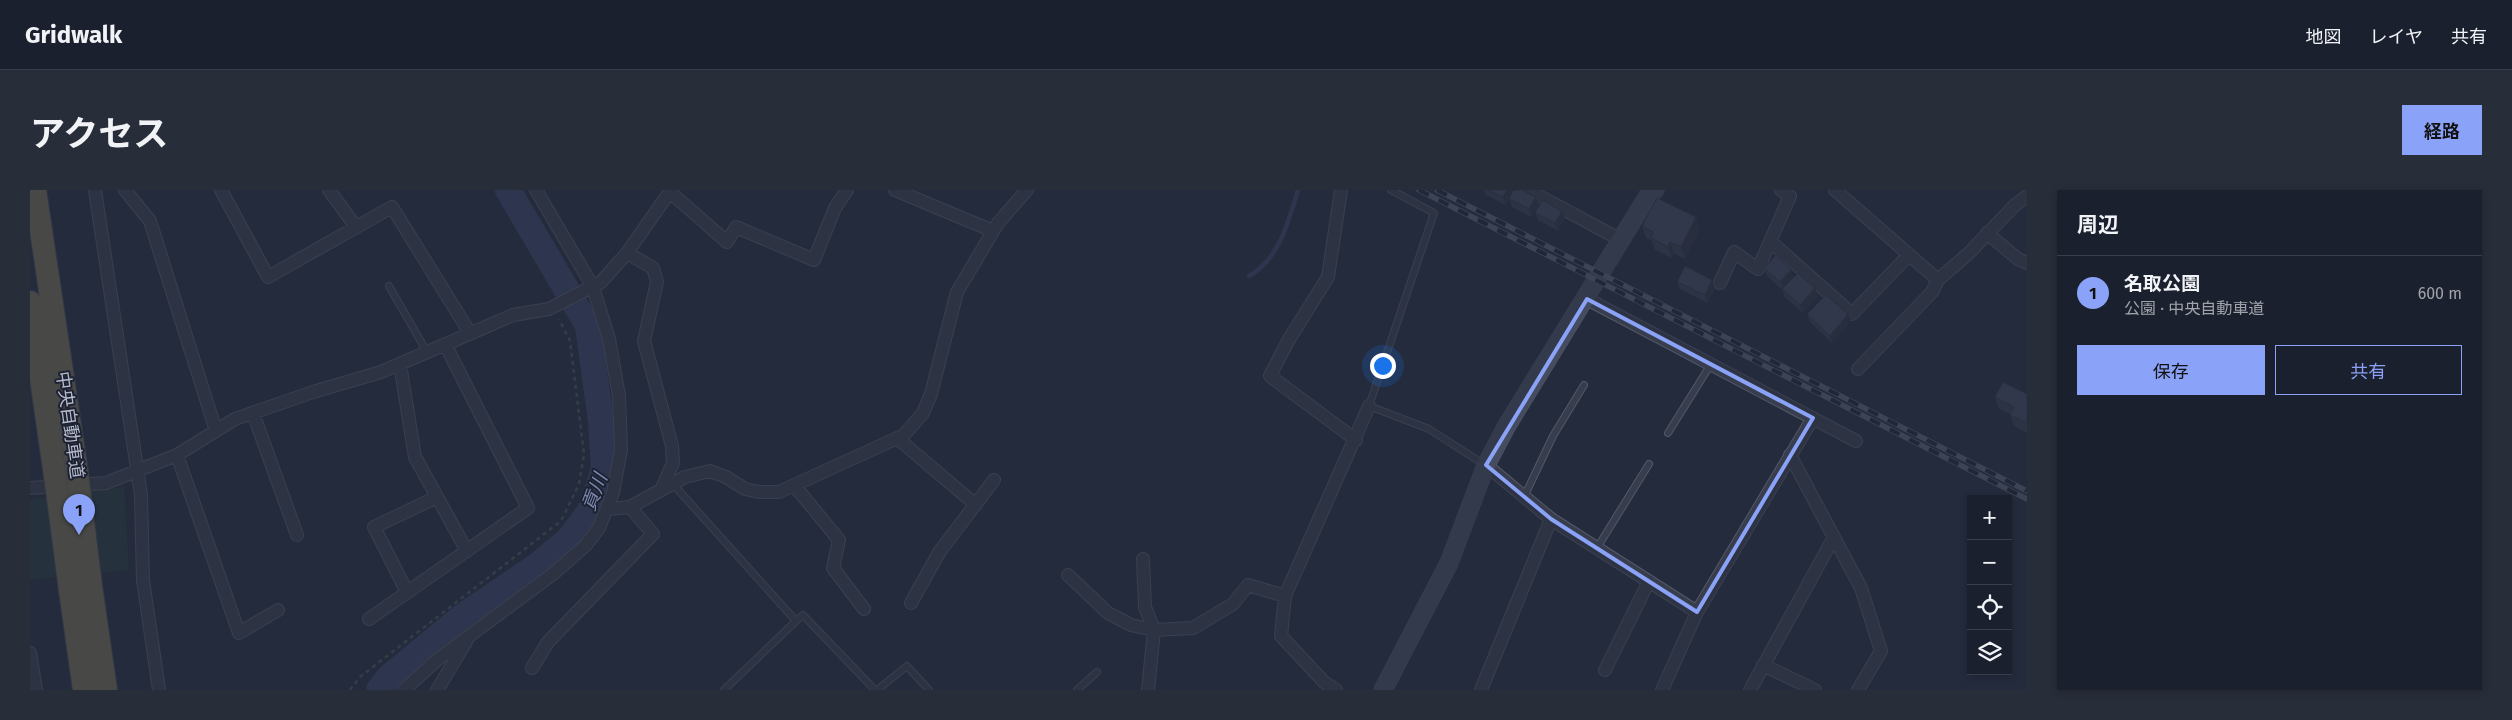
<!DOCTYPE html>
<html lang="ja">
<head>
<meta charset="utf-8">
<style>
  body { margin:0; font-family:"Fira Sans","Noto Sans JP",sans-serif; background:#282d3a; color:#f1f3f6 }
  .controls { position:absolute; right:15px; bottom:15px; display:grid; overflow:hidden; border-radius:0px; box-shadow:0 2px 8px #0003 }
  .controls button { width:45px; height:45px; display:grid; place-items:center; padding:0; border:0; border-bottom:1px solid #393e4a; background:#1b202e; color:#f1f3f6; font:25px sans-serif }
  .you { position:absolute; left:1352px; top:175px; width:18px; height:18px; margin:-12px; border:4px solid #fff; border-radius:50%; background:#1a73e8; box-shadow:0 0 0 8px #1a73e833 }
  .badge { display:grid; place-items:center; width:32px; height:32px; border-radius:50%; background:#8aa2f7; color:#111; font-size:16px; font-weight:700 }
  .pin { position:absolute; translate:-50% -41px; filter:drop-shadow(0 1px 2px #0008) }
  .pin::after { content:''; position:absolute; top:26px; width:18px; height:15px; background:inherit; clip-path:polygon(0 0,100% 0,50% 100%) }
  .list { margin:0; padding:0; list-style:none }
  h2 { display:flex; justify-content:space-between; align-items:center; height:65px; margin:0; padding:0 20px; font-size:21px }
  h2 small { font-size:16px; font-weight:400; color:#a0a3aa }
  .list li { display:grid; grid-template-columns:32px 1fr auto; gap:15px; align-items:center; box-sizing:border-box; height:75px; padding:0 20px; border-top:1px solid #393e4a }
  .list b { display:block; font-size:19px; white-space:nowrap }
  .list p { margin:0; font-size:16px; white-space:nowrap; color:#a0a3aa }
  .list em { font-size:16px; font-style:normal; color:#a0a3aa }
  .actions { display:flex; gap:10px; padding:15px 20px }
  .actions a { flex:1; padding:11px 0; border:1px solid #8aa2f7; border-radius:0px; text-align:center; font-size:18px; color:#8aa2f7 }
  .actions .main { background:#8aa2f7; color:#111 }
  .icon { flex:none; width:28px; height:28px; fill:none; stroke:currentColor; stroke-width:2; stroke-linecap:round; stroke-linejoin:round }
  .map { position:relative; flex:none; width:1997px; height:500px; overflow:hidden; border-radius:0px }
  header { display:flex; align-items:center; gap:30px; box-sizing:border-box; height:70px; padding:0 25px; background:#1b202e; border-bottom:1px solid #393e4a }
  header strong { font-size:24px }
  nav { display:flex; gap:28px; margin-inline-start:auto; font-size:18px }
  .intro { display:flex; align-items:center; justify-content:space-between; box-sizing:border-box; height:120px; padding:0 30px }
  h1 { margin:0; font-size:35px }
  .button { padding:12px 22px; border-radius:0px; background:#8aa2f7; color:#111; font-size:18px; font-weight:700 }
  main { display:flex; gap:30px; padding:0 30px }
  aside { flex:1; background:#1b202e; border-radius:0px; box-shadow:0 2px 8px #0003 }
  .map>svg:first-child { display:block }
  .green { fill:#26383e }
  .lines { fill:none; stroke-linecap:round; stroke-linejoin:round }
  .stream { stroke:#384364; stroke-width:4.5 }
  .river { stroke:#384364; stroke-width:26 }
  .lane-casing { stroke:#535868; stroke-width:8 }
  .street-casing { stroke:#535868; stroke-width:14 }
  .secondary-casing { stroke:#535868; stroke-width:19 }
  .highway-casing { stroke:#434858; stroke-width:24 }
  .path { stroke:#44555b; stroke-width:2.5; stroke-dasharray:4 4; stroke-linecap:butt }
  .lane { stroke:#383d4d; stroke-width:6 }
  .street { stroke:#383d4d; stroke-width:12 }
  .secondary { stroke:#464c60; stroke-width:18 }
  .highway { stroke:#736c55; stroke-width:22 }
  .rail-casing { stroke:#5a6074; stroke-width:5.5 }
  .rail { stroke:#1d2232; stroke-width:4; stroke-dasharray:11; stroke-linecap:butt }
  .highway-bridge-casing { stroke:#434858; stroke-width:24; stroke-linecap:butt }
  .highway-bridge { stroke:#736c55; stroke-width:22 }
  .wall { fill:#373d50 }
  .shaded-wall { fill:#2d3241 }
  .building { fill:#40475d; stroke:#2d3241 }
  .marked { fill:none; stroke:#8aa2f7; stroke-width:4; stroke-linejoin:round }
  .labels { text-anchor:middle; stroke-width:4; stroke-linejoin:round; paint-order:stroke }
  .street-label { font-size:18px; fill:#b4b8c9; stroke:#1d2232 }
  .water-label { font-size:19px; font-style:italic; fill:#7c89b0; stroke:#1d2232 }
</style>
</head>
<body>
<header>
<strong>Gridwalk</strong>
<nav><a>地図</a><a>レイヤ</a><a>共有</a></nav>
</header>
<div class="intro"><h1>アクセス</h1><a class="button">経路</a></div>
<main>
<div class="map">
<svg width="1997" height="500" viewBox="0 0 1997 500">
  <rect width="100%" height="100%" fill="#242b3d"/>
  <!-- green -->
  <path class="green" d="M94 297 99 380 0 390V309Z"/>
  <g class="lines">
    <!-- stream -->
    <path class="stream" d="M1219 86C1250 68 1258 32 1268 0"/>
    <!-- river -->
    <path class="river" d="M349 500 358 488 433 426 508 375 539 349 562 318 574 278 571 231 558 136 478 0"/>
    <defs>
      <path id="lane" d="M1361 0 1404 23 1339 216 1399 239 1455 275
        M359 96 397 162
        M1638 243 1681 174
        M642 293 766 431 773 425 845 500
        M1494 307 1523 246 1554 195
        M1567 358 1619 274
        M694 500 766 431
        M847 500 877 476 899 500
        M1047 500 1067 482"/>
      <path id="street" d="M65 0 111 305 113 390 129 500
        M95 0 120 31 186 241
        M191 0 238 87 362 17 440 143
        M299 0 326 37
        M865 0 963 41
        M1311 0 1298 87 1258 151 1240 186 1326 250
        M1498 0 1591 50
        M1805 0 1908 90 1939 63 1985 15 1997 6
        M640 2 697 52 706 37 784 70 805 18 817 0
        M1957 43 1988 69 1997 73
        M1740 51 1822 124 1879 65
        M597 63 623 78 627 92 614 151 642 256 643 273 632 298
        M1690 93 1704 62 1728 79 1760 6 1751 0
        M1557 109 1826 251
        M370 174 385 267 437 361
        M1828 179 1902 102 1908 90
        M223 223 267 345
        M867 248 946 315
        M147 265 209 443 248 420
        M1760 265 1831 398 1851 461 1828 500
        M1456 275 1521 329 1667 422
        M764 295 809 350 803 378 834 419
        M0 298 76 293 147 265 205 229 283 202 351 182 483 125 519 119 571 92 597 63 641 0
        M578 319 600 317 655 287 680 281 696 287 715 299 729 302H749L874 245 893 223 901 204 927 102 968 33 997 0
        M1113 369 1115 417 1124 440 1118 500
        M1038 385 1078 423 1101 435 1124 440 1163 438 1203 414 1218 395 1255 406
        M377 402 344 337 407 307
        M881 413 910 361 964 290
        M339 429 498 318 415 154
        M0 463 6 500
        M1733 475 1785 500
        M502 478 518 452 623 344 600 317
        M1575 480 1619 391
        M374 500 407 470 523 384 556 355 569 338 583 303 591 260 589 206 579 149 563 97 506 0
        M407 500 436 452
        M1306 500 1294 492 1251 446 1255 406 1339 216
        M1451 500 1521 329
        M1632 500 1667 422 1783 228
        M1720 500 1804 347"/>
      <path id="secondary" d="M1353 500 1419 373 1456 275 1476 237 1619 4 1625 0"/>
      <path id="highway" d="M5 0 47 282
        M0 112 25 286
        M61 396 76 500
        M40 400 54 500"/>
    </defs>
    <!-- lane casing -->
    <use href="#lane" class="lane-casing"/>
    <!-- street casing -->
    <use href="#street" class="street-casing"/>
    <!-- secondary casing -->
    <use href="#secondary" class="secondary-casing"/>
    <!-- highway casing -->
    <use href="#highway" class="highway-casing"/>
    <!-- path -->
    <path class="path" d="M320 500 330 487 531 331 549 294 554 264 540 151 529 129"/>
    <!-- lane -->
    <use href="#lane" class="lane"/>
    <!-- street -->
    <use href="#street" class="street"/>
    <!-- secondary -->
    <use href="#secondary" class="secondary"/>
    <!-- highway -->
    <use href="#highway" class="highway"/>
    <defs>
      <path id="rail" d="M1389 0 1997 309
        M1407 0 1997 301"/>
    </defs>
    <!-- rail casing -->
    <use href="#rail" class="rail-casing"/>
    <!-- rail -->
    <use href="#rail" class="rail"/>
    <defs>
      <path id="highway-bridge" d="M47 282 61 396
        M25 286 40 400"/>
    </defs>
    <!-- highway-bridge casing -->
    <use href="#highway-bridge" class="highway-bridge-casing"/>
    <!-- highway-bridge -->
    <use href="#highway-bridge" class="highway-bridge"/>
  </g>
  <!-- wall -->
  <path class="wall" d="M1454 0H1482V2L1509 15 1501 27 1482 17 1479 9 1476 15 1456 5Z
    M1532 21 1535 28 1528 41 1508 30 1505 23Z
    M1612 36 1670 39 1655 69 1644 63 1642 68 1625 60 1622 51 1616 48Z
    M1734 78 1764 88 1788 106 1773 123 1755 107 1752 100 1737 86Z
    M1647 92 1685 98 1677 113 1650 99Z
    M1777 124 1821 131 1802 153 1780 132Z
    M1997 204V243L1984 236 1980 224 1969 219 1965 207Z"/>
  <!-- shaded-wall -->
  <path class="shaded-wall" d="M1477 0H1482L1483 3 1476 15 1473 7Z
    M1506 7 1509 15 1501 27 1499 19Z
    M1532 21 1535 28 1528 41 1525 33Z
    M1666 27 1670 39 1655 69 1651 57Z
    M1640 52 1644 63 1642 68 1638 57Z
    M1761 80 1764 88 1753 100 1750 92Z
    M1682 90 1685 98 1677 113 1675 105Z
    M1785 98 1788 106 1773 123 1770 115Z
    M1818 124 1821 131 1802 153 1800 146Z"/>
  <!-- building -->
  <path class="building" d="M1458 0H1477L1473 7Z
    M1483 0H1492L1506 7 1499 19 1479 9Z
    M1627 8 1666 27 1651 57 1640 52 1638 57 1621 48 1623 42 1612 36Z
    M1512 10 1532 21 1525 33 1505 23Z
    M1746 65 1761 80 1750 92 1734 78Z
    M1655 76 1682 90 1675 105 1647 92Z
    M1768 83 1785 98 1770 115 1752 99Z
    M1796 105 1818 124 1800 146 1777 124Z
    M1973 192 1997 204V233L1980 225 1984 217 1965 207Z"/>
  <!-- marked area -->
  <path d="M0 0H1997V500H0ZM1557 109 1783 228 1667 422 1521 329 1456 275Z" fill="#242b3d" fill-opacity=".55" fill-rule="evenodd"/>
  <path class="marked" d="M1557 109 1783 228 1667 422 1521 329 1456 275Z"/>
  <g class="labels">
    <!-- street labels -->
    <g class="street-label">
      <text transform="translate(40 235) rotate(82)" y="6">中央自動車道</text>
    </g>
    <!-- water labels -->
    <g class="water-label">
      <text transform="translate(564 302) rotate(-69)" y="7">貢川</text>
    </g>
  </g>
</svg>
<div class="controls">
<button>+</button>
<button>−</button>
<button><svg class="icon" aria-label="locate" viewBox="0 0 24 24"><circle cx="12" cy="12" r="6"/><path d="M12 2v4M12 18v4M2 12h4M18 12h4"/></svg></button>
<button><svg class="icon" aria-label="layers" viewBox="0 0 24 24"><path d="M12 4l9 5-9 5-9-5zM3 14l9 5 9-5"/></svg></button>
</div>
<div class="you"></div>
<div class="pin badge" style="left:49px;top:345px">1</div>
</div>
<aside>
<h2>周辺<small></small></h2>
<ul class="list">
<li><span class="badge">1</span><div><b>名取公園</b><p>公園 · 中央自動車道</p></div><em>600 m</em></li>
</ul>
<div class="actions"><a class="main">保存</a><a>共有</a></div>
</aside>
</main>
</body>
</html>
